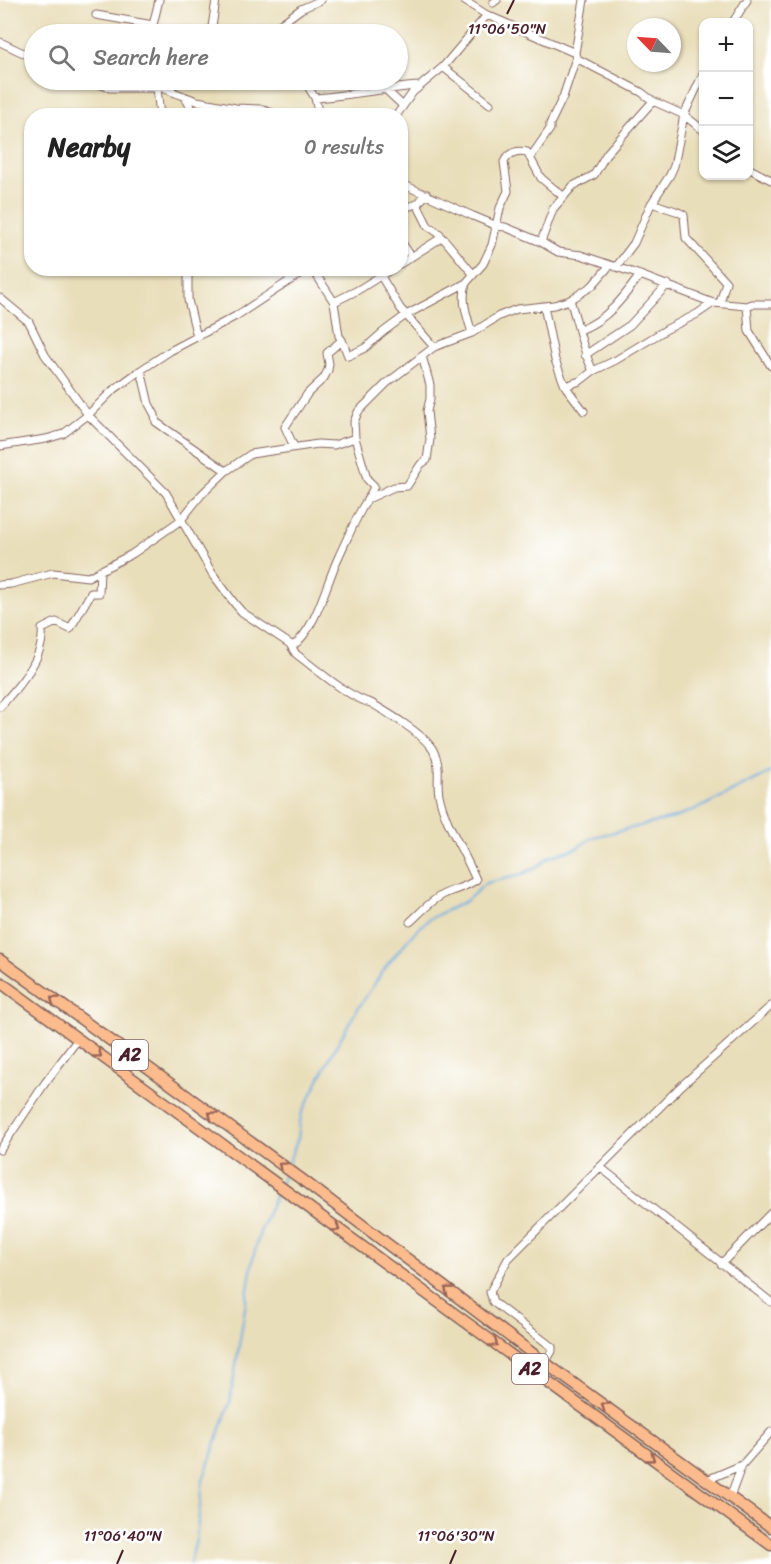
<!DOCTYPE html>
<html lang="en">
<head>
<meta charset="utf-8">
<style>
  body { margin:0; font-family:Sriracha,sans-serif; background:#f6f6f6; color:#222 }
  .controls { position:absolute; right:18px; top:18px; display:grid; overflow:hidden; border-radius:12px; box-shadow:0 2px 4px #0004 }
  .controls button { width:54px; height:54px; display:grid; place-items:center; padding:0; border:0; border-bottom:2px solid #e0e0e0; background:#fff; color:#222; font:30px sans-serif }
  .compass { position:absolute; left:627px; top:18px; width:54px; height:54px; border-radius:50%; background:#fff; box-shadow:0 2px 4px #0004; rotate:295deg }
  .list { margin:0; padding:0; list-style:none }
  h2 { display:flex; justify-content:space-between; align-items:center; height:78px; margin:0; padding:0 24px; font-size:26px }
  h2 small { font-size:20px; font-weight:400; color:#767676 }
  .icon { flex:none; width:33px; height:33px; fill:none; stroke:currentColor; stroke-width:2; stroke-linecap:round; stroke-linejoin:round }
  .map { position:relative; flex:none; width:771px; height:1564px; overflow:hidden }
  .search { position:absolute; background:#fff; box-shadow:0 2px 4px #0004; left:24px; top:24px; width:384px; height:66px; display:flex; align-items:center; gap:15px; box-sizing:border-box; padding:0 21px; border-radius:33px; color:#767676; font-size:22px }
  .panel { position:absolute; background:#fff; box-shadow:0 2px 4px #0004; left:24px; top:108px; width:384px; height:168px; border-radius:24px }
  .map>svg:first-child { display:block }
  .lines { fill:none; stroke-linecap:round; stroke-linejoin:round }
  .stream { stroke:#71afe3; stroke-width:2 }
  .minor-casing { stroke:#82625d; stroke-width:9 }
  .trunk-casing { stroke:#82625d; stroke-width:13 }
  .minor { stroke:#fff; stroke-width:7 }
  .trunk { stroke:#fbbb8d; stroke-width:10 }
  .oneway { stroke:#9a6557 }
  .ticks { fill:none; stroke:#4a1f2b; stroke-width:2 }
  .labels { text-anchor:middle; stroke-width:5; stroke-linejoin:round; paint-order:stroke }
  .shield { fill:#fff; stroke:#80626b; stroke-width:1.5 }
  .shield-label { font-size:18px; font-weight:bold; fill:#4a1f2b }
  .ticks-label { font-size:15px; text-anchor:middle; fill:#4a1f2b; stroke:#fff; stroke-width:5; stroke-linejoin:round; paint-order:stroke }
</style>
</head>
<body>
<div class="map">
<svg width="771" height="1564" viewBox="0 0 771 1564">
  <rect width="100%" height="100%" fill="#fff"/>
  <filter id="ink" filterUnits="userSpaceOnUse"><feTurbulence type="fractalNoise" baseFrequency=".0167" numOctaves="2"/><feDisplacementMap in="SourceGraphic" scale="12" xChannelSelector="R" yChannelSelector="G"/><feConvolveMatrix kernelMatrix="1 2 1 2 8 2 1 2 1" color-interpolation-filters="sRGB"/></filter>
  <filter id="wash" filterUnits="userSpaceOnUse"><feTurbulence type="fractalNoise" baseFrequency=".008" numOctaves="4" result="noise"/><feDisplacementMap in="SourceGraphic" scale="24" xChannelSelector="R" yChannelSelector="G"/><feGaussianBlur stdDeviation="1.35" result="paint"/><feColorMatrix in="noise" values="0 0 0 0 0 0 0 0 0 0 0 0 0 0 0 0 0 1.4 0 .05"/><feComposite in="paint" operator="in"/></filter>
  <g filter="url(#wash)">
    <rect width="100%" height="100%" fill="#e9deba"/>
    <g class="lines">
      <!-- stream -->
      <path class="stream" d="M288 1164 298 1138 301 1115 335 1048 355 1013 388 964 411 936 429 919 466 901 486 883 517 876 536 868 549 857 577 848 593 837 674 818 703 806 771 772
        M280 1184 285 1172
        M190 1564 196 1540 203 1480 230 1402 253 1258 260 1232 278 1189"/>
    </g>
  </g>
  <g filter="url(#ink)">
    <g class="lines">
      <defs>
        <path id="minor" d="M463 0 487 15 575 53 576 58 641 92 653 101 684 115 704 131
          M493 3 497 0
          M96 15 153 25
          M733 22 747 0
          M153 34V25L159 0
          M211 34 216 0
          M267 34 301 9 321 0
          M0 42 34 58
          M575 53 584 0
          M443 67 490 104
          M89 80 110 88H162L197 101 236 108 260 109 283 116
          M304 80 315 98 319 116
          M157 88 160 116
          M162 88 189 80
          M384 88 402 105
          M184 96 196 116
          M315 98C350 95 385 88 420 86
          M396 116 413 92 443 67 487 15
          M530 158 550 129V124L563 97 576 58
          M748 168 771 180
          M400 183 473 216 497 226 505 227 541 242 558 252 581 255 640 275 713 303 747 306 752 304H771
          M655 199 653 203C663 208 675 209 684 215L686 238 726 282 720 303
          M417 204 428 226 440 234 441 238 444 239 473 274
          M400 209 417 204 427 194
          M400 240 411 256
          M541 242 553 209 573 186 594 175 607 153 653 101
          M400 264 441 238
          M616 267 634 243 651 204 670 175 674 166 684 115 704 72
          M188 268V300L197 337
          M376 268 400 308 434 347
          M466 283C461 301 467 316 472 333
          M0 298 29 322 45 355 88 415 166 493 212 573 235 604 242 612 293 646C317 628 326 583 339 556 346 541 353 525 361 510 366 501 371 495 374 486L367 479 355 438 354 422 358 412 387 383 434 347 472 333 499 316 517 309 554 305 570 300 592 286 610 265
          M570 300C578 324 582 349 593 371
          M334 302 358 290 393 268
          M544 306 555 360 565 386 584 411
          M747 306 749 331 771 366
          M580 330C608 319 623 298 640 275
          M342 340 348 356 365 348 383 332 406 315 466 283 483 264 492 245 500 208 508 191 504 162C509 152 518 150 527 152L541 178 564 197
          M585 355 630 325 668 284
          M141 370 149 404 155 415 156 422 226 471
          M565 386 580 381 593 371 616 360 667 329 697 314 713 303
          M0 446 46 439 63 434 88 415 112 391 141 370 170 351 236 316 309 268
          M294 447 285 427 308 393 324 378 328 370 329 364 327 353 342 340 339 336 334 302 312 268
          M370 498 394 487 407 486 421 464 427 460 430 439 427 411 430 399V385L422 356
          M0 585 11 584 53 573 88 577 132 554 181 520 201 495 226 471 251 454 318 444 334 445 355 438
          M291 646 296 654C315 668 349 698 371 703 388 713 424 734 433 750 442 766 436 779 439 795 445 825 465 852 476 880 466 887 455 889 444 894 430 901 421 912 410 922
          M0 707C18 686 45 659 42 629L56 622 70 629 91 593H99L100 570
          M0 1150 45 1083 78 1039
          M600 1167 771 1302
          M721 1264 771 1213
          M545 1363 552 1351V1347L493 1302 490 1292 508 1259 680 1087 771 1006
          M707 1480 742 1465
          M730 1497 742 1465 771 1432"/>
        <path id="trunk" d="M0 960 304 1181 537 1357 771 1527
          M0 982 771 1545"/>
      </defs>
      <!-- minor casing -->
      <use href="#minor" class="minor-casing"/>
      <!-- trunk casing -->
      <use href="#trunk" class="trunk-casing"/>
      <!-- minor -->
      <use href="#minor" class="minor"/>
      <!-- trunk -->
      <use href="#trunk" class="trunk"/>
    </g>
    <!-- one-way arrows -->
    <defs><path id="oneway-chevron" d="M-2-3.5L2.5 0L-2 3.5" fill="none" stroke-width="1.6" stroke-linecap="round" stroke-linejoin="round" transform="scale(1.5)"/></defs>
    <g class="oneway">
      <use href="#oneway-chevron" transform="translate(54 1000) rotate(-143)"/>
      <use href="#oneway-chevron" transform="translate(98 1054) rotate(36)"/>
      <use href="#oneway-chevron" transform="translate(212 1115) rotate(-143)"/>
      <use href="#oneway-chevron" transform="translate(282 1166) rotate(-145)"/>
      <use href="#oneway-chevron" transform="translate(336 1228) rotate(36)"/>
      <use href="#oneway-chevron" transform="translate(448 1290) rotate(-143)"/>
      <use href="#oneway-chevron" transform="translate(494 1343) rotate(36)"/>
      <use href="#oneway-chevron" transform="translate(605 1406) rotate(-144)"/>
      <use href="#oneway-chevron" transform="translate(651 1458) rotate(36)"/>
    </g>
  </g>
  <!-- ticks -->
  <path class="ticks" d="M507 14 514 0M117 1564 123 1550M450 1564 456 1550"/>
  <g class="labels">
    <!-- shield labels -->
    <g class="shield">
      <rect x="112" y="1040" width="36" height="30" rx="4.5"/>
      <rect x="512" y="1354" width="36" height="30" rx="4.5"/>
    </g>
    <g class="shield-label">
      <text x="130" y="1061">A2</text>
      <text x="530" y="1375">A2</text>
    </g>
  </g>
  <g class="ticks-label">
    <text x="507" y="34">11°06'50"N</text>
    <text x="123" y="1541">11°06'40"N</text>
    <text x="456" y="1541">11°06'30"N</text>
  </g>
</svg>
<div class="controls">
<button>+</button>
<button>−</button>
<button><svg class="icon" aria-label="layers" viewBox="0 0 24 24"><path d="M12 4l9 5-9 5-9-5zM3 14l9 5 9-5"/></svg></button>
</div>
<svg class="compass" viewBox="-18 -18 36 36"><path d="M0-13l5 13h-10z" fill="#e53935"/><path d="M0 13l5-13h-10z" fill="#767676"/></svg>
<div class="search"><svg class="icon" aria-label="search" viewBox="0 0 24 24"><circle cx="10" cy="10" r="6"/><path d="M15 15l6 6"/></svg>Search here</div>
<section class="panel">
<h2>Nearby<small>0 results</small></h2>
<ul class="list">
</ul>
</section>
</div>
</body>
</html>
